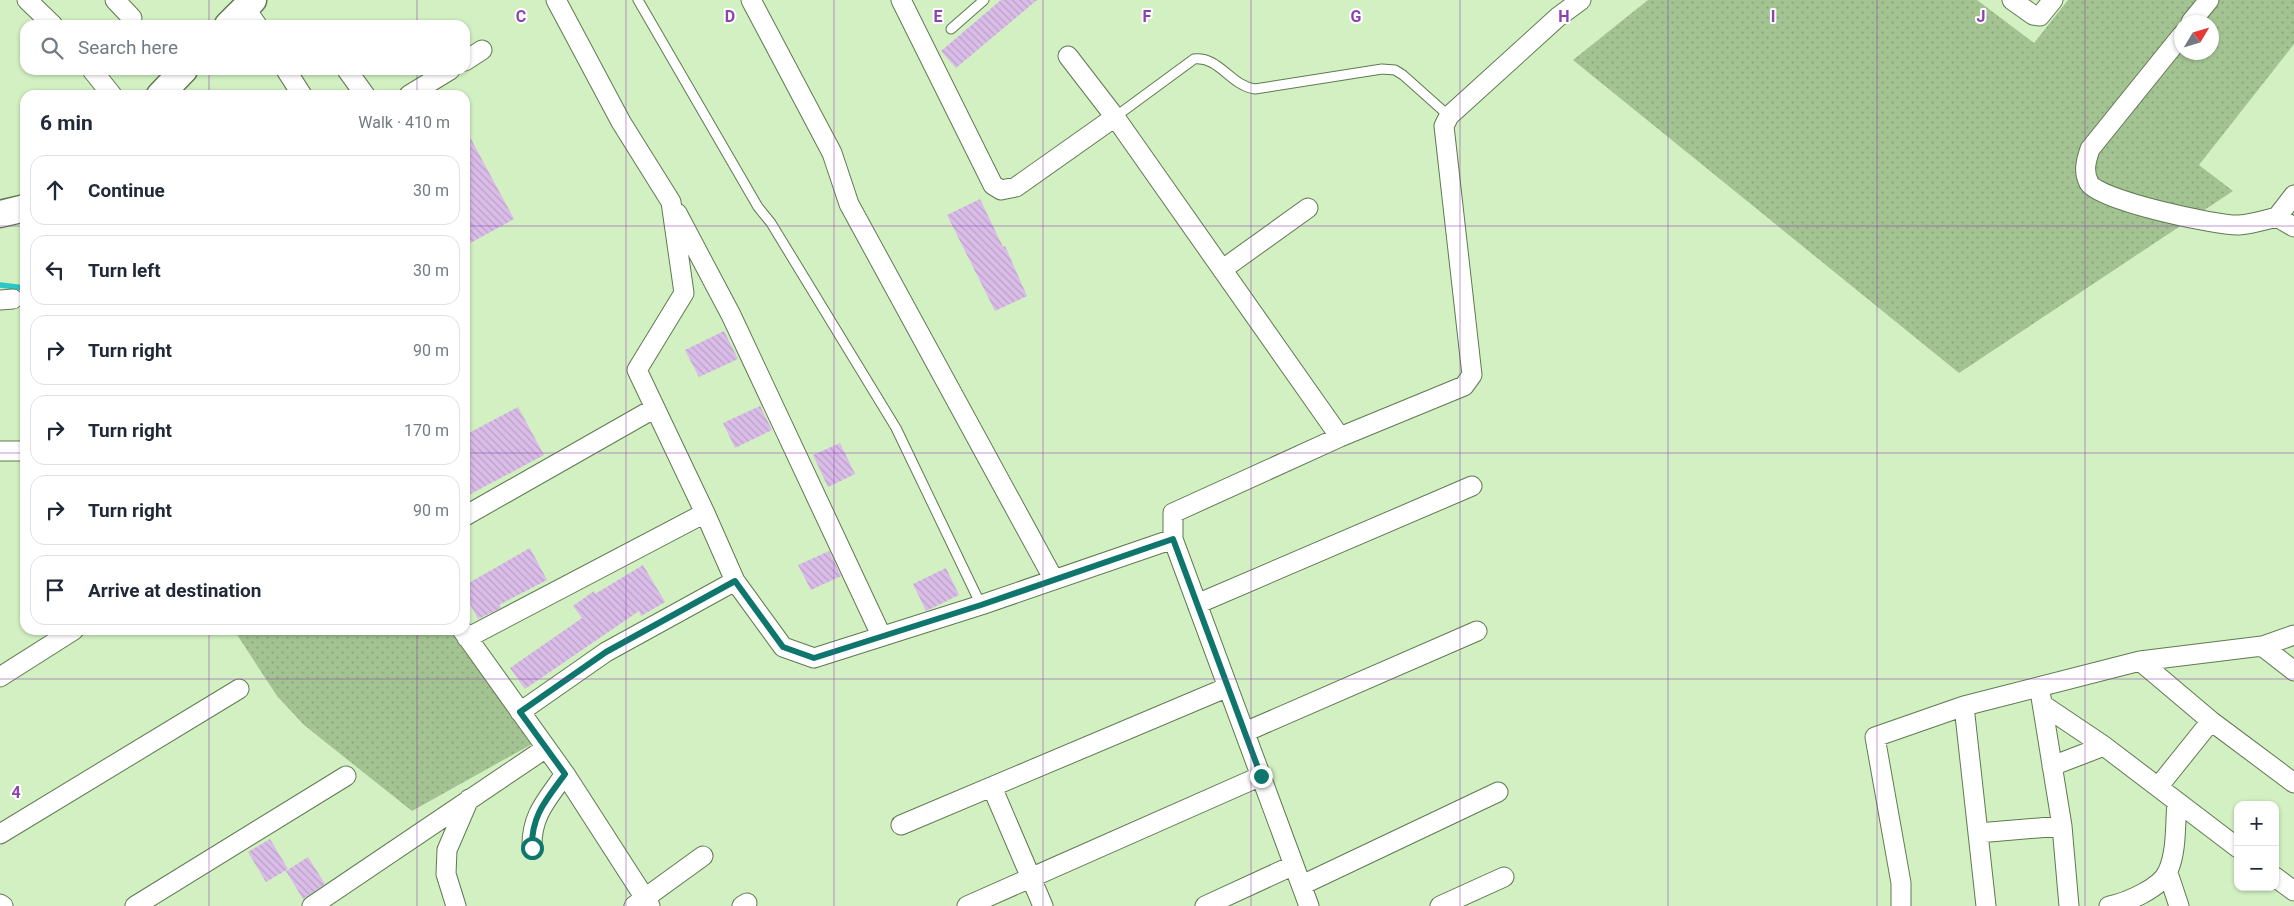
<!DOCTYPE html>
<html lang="en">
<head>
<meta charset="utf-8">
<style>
  body { margin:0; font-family:Roboto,sans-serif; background:#f2f2f3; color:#1f2937 }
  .controls { position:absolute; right:15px; bottom:15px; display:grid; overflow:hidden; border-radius:10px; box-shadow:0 1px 4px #0004 }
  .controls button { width:45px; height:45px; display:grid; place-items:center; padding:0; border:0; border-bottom:1px solid #e0e1e3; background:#fff; color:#1f2937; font:25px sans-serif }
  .compass { position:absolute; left:2174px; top:15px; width:45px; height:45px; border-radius:50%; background:#fff; box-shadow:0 1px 4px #0004; rotate:52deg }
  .stop { position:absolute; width:15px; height:15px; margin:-11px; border:4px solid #0f766e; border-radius:50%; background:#fff }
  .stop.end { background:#0f766e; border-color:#fff; box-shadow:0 1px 5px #0008 }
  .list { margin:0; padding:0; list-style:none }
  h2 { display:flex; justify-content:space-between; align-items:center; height:65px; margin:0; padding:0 20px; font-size:21px }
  h2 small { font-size:16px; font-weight:400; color:#747a83 }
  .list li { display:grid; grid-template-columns:32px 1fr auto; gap:15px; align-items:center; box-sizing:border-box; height:70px; margin:0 10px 10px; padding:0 10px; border:1px solid #e0e1e3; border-radius:15px }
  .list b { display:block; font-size:19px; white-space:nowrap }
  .list em { font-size:16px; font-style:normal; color:#747a83 }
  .icon { flex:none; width:28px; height:28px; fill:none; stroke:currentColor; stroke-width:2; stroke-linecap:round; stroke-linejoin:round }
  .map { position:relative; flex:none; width:2294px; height:906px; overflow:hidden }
  .search { position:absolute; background:#fff; box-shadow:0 1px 4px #0004; left:20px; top:20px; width:450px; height:55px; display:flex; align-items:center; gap:12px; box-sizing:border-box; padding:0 18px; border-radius:15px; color:#747a83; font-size:19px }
  .panel { position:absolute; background:#fff; box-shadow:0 1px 4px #0004; left:20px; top:90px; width:450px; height:545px; border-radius:15px }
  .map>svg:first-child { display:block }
  .grass { fill:url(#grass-dots); fill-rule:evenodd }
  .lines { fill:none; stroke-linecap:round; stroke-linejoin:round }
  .stream { stroke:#2dc7c7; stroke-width:5.5 }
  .building { fill:url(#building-back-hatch) }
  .lane-casing { stroke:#5f7a51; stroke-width:11 }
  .street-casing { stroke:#5f7a51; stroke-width:21 }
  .secondary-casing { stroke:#5f7a51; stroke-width:29 }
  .lane { stroke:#fff; stroke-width:9 }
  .street { stroke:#fff; stroke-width:19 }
  .secondary { stroke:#fff; stroke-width:26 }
  .route { stroke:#0f766e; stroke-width:6 }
  .grid { fill:none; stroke:#9041b1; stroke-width:1; stroke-opacity:0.55 }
  .grid-label { font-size:16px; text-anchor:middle; font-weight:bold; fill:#9041b1; stroke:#fff; stroke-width:4; stroke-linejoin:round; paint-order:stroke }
</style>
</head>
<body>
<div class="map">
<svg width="2294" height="906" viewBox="0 0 2294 906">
  <defs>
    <pattern id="grass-dots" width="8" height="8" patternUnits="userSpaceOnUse" patternTransform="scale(1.25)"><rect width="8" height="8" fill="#a3c392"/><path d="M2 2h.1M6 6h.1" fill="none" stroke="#8ba67c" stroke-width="1.8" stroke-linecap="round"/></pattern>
    <pattern id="building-back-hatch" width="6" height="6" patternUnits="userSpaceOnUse" patternTransform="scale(1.25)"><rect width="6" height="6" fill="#dabce8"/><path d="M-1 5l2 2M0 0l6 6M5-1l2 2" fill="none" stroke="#baa1c5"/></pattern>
  </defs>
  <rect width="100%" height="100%" fill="#d2f0c2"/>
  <!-- grass -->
  <path class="grass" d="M1648 0H1977L2034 43 2068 0H2294V44L2199 165 2233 191 1959 373 1573 60ZM2182 22H2212V52H2182Z
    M234 630H451L532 744 412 811 304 725 277 696Z"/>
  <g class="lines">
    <!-- stream -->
    <path class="stream" d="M0 285 25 288"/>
  </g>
  <!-- building -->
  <path class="building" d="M1001 0H1037L956 68 941 51Z
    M465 128 514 219 465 246Z
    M980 199 1003 247 1005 246 1027 296 995 311 947 215Z
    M724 331 738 359 699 377 685 350Z
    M760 406 772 430 735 448 723 423Z
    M518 407 544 455 465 497V435Z
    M840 443 855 474 828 487 813 455Z
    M530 548 547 580 499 605 501 608 478 619 465 595V585Z
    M829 551 841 576 811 590 798 565Z
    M643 565 665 602 641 616 639 611 525 689 510 668 582 618 573 606 594 591 595 594Z
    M946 568 959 595 926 611 913 584Z
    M270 839 288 869 266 882 248 852Z
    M308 857 325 884 303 899 286 871Z"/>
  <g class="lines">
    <defs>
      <path id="lane" d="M638 0 758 207 771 223 896 428 981 605
        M951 29 984 0
        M1115 117 1194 59C1219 56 1231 86 1255 89L1382 69 1395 70 1403 75 1449 116"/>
      <path id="street" d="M27 0 53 25
        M115 0 132 18
        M556 0 621 122 671 202 684 293 637 370 705 513 735 581 783 647 814 658 981 605 1173 539
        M751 0 832 153 849 204 1053 578
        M901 0 993 185 1001 190 1016 187 1115 117 1340 437
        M2012 0 2033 15 2040 16 2053 0
        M245 8 257 25
        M2191 22 2209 0
        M2182 35 2090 149C2086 161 2083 171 2089 183 2098 200 2217 226 2239 225 2252 224 2265 220 2277 217L2294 227
        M1068 56 1115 117
        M465 61 482 50
        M92 70 112 95
        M286 70 302 95
        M347 70 365 95
        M409 95 450 70
        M677 213 731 315 881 635
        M2277 217 2294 195
        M1223 269 1308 208
        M0 300 13 299
        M0 451H25
        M465 516 655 408
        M1197 604 1472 486
        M462 630 565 774 650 906
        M467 638 705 513
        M2260 647 2294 635
        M0 677 74 630
        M2041 697 2062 826 2069 906
        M2043 705 2104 746 2238 848
        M520 712 606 652 735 581
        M2211 721 2140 661 2262 646 2294 671
        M1245 732 1477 631
        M2052 766 2104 746
        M992 787 1043 906
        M2158 787 2211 721 2294 783
        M901 825 1228 687
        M1978 833 2062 826
        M0 834 239 689
        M532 848C531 815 547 800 565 774
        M2168 873 2179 906
        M2275 877 2294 891
        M1302 885 1498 792
        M0 904 3 906
        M135 906 346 776
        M312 906 546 748
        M456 906 446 874 447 850 469 799
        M634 906 703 856
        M742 906 747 903
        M967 906 1261 776
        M1205 906 1294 865
        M1309 906 1173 539V513L1340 437 1464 386 1472 375 1444 126 1449 116 1558 17 1581 0
        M1440 906 1504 877
        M1901 906V883L1875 737 1964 706
        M1986 906 1964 706 2140 661
        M2109 906C2126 903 2161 888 2168 871 2177 851 2175 824 2177 802"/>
      <path id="secondary" d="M228 25 253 0
        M160 95 184 70
        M0 214 25 208"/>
    </defs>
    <!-- lane casing -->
    <use href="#lane" class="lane-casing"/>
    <!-- street casing -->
    <use href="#street" class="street-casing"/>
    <!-- secondary casing -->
    <use href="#secondary" class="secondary-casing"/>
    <!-- lane -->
    <use href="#lane" class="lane"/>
    <!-- street -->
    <use href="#street" class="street"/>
    <!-- secondary -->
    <use href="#secondary" class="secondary"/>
  </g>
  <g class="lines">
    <!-- route -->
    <path class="route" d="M532 848C531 815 547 799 565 774L520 712 606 652 735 581 783 647 814 658 981 605 1173 539 1261 776"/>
  </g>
  <!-- grid -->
  <path class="grid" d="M209 0V25M417 0V25M626 0V906M834 0V906M1043 0V906M1251 0V906M1460 0V906M1668 0V906M1877 0V906M2085 0V906M209 70V95M417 70V95M0 226H25M465 226H2294M0 453H25M465 453H2294M209 630V906M417 630V906M0 679H2294"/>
  <g class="grid-label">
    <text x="521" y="22">C</text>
    <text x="730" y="22">D</text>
    <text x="938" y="22">E</text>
    <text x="1147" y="22">F</text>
    <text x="1356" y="22">G</text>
    <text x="1564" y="22">H</text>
    <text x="1773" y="22">I</text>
    <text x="1981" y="22">J</text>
    <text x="16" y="798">4</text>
  </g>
</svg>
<div class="controls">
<button>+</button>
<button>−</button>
</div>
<svg class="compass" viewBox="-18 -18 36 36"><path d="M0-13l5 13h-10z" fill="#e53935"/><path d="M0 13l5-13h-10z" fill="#747a83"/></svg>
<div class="stop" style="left:532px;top:848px"></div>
<div class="stop end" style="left:1261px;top:776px"></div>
<div class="search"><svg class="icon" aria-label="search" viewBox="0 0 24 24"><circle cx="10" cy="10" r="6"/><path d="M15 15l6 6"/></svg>Search here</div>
<section class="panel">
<h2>6 min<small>Walk · 410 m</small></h2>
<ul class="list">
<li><svg class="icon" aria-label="ahead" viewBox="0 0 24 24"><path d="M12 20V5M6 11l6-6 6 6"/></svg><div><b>Continue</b></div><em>30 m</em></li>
<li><svg class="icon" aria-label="left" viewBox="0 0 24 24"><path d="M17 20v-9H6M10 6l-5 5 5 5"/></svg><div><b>Turn left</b></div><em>30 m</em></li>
<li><svg class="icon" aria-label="right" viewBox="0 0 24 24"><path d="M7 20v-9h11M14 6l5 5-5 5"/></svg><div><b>Turn right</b></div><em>90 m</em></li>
<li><svg class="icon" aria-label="right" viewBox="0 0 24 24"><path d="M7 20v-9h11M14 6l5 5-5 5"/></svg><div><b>Turn right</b></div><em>170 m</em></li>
<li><svg class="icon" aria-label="right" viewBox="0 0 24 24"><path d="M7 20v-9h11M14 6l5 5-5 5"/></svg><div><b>Turn right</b></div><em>90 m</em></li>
<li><svg class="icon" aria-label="arrive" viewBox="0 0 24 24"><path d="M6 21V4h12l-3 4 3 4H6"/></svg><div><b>Arrive at destination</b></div></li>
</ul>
</section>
</div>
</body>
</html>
